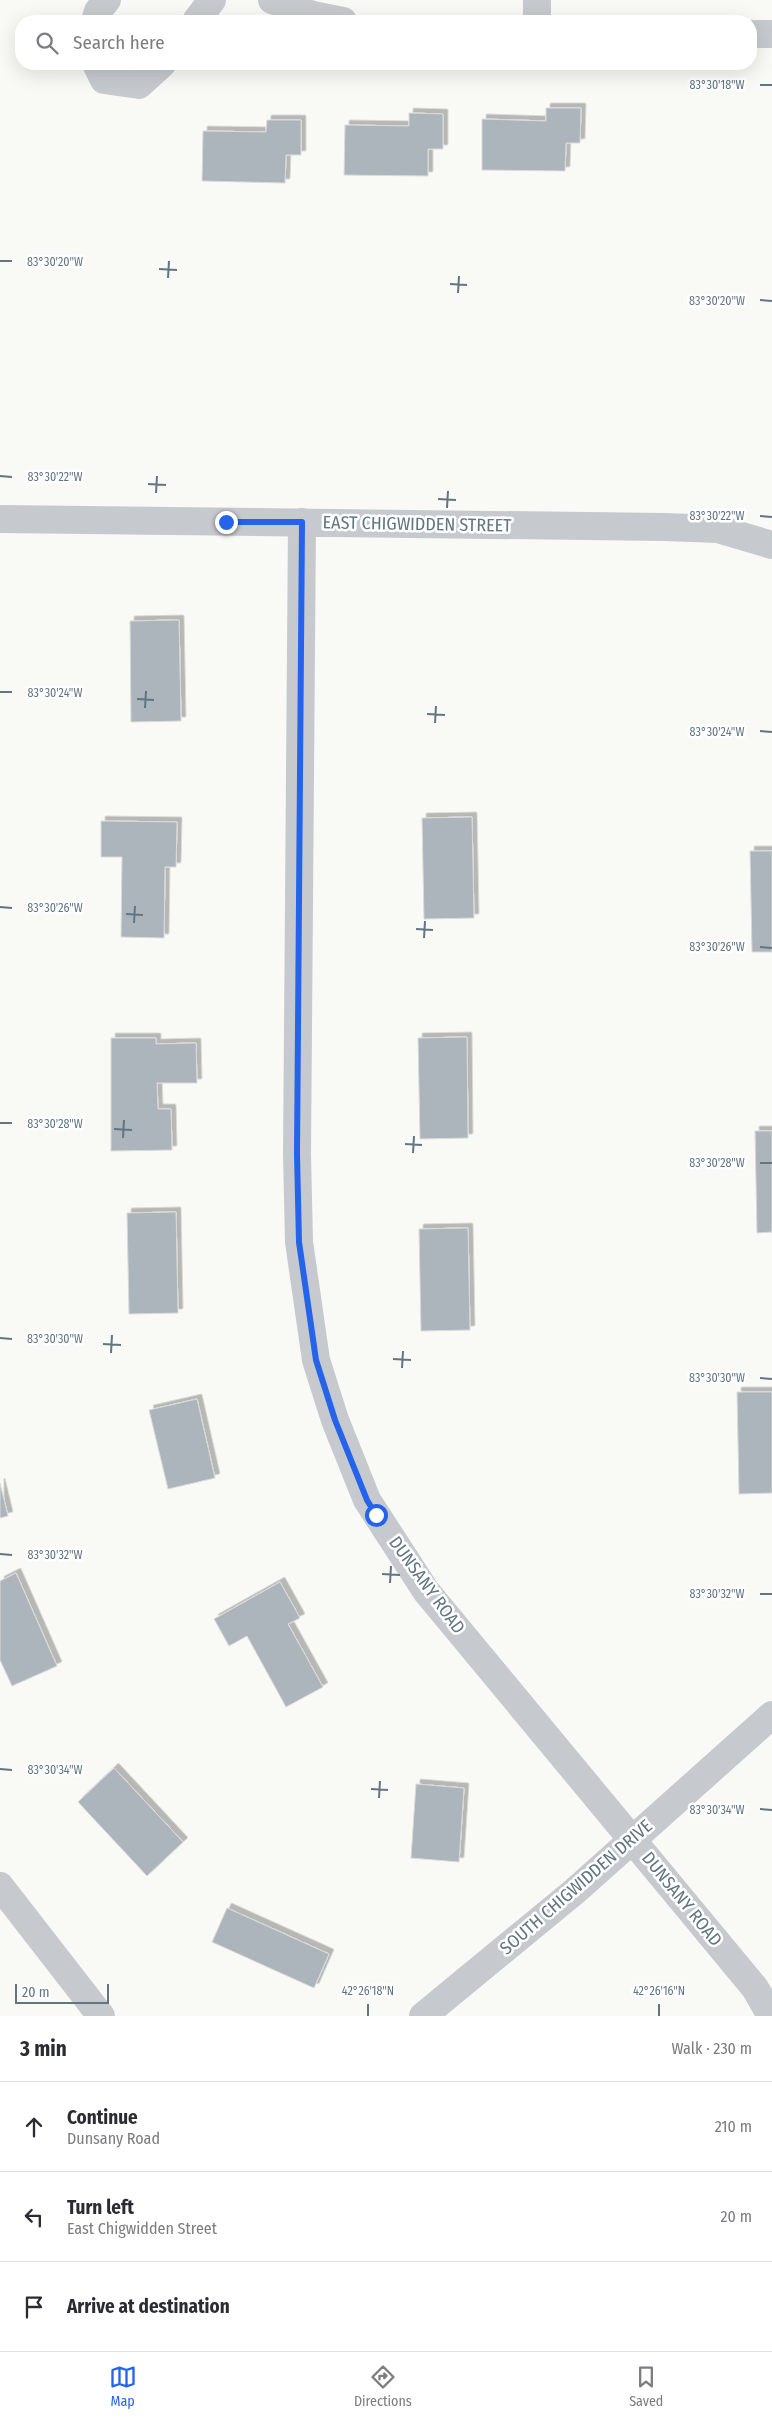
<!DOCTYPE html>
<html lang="en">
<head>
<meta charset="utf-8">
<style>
  body { margin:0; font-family:"Fira Sans Condensed",sans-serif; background:#f2f2f3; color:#2b2b33 }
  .scale { position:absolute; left:15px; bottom:12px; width:94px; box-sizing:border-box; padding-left:5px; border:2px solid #617583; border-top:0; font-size:14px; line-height:18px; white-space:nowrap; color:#617583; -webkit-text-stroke:4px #fff; paint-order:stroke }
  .stop { position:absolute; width:15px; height:15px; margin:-11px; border:4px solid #2563eb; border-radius:50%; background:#fff }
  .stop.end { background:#2563eb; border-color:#fff; box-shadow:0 1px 5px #0008 }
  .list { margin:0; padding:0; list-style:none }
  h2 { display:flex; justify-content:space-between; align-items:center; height:65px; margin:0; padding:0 20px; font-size:21px }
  h2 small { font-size:16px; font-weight:400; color:#7c7c81 }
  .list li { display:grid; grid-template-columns:32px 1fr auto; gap:15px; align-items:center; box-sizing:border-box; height:90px; padding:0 20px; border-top:1px solid #e1e1e2 }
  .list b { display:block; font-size:19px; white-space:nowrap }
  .list p { margin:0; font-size:16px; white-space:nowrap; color:#7c7c81 }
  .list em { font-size:16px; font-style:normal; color:#7c7c81 }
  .icon { flex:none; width:28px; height:28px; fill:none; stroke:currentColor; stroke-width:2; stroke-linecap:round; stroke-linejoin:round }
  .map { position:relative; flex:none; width:772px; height:2016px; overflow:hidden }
  .search { position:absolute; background:#fff; box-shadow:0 5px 20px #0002; left:15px; right:15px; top:15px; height:55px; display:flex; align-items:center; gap:12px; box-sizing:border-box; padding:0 18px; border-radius:20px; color:#7c7c81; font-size:19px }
  .sheet { height:335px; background:#fff }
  nav { display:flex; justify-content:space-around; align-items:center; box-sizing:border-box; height:70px; border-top:1px solid #e1e1e2; background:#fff; font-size:14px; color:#7c7c81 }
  nav a { display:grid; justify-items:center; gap:2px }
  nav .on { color:#2563eb }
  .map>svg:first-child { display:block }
  .building { fill:#acb5bb; stroke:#dadad8; filter:url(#shadow) }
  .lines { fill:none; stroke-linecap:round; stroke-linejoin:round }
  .minor { stroke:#c6cace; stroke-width:28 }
  .route { stroke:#2563eb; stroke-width:6 }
  .ticks { fill:none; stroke:#617583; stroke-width:2 }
  .labels { text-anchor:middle; stroke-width:5; stroke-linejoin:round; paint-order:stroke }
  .street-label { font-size:18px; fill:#617583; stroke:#fff }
  .ticks-label { font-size:12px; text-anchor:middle; fill:#617583; stroke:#fff; stroke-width:5; stroke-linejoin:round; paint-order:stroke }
</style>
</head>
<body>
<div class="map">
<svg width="772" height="2016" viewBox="0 0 772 2016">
  <defs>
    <filter id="shadow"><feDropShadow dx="4.5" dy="-4.5" stdDeviation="0" flood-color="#0004"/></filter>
  </defs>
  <rect width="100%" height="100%" fill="#f9f9f6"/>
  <!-- building -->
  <path class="building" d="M546 108H581L580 143H566L565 171 482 170V119L546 121Z
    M409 113 443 114V149H428V176L344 175 345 125 409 126Z
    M267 120H301V155H286L285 183 202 181 203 131 266 132Z
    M179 620 181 721 131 722 130 621Z
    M472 817 474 918 424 919 422 818Z
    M101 821 177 822 176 867H165L164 938 121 937 122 857H101Z
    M750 851H772V952H752Z
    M467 1037 468 1138 420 1139 418 1038Z
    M111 1038H156V1044L196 1043 197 1083H157L158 1109H171L172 1150 111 1151Z
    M755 1131H772V1232L757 1233Z
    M176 1212 178 1313 129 1314 127 1213Z
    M468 1228 470 1330 421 1331 419 1229Z
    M737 1392H772V1493L739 1494Z
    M197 1399 215 1478 168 1489 149 1410Z
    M0 1483 8 1516 0 1518Z
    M16 1573 57 1666 12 1686 0 1660V1581Z
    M280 1582 300 1618 288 1624 323 1687 286 1707 247 1636 229 1646 214 1619Z
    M114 1768 183 1842 147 1876 78 1802Z
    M416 1784 464 1788 459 1862 411 1858Z
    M227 1908 329 1954 314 1988 212 1942Z"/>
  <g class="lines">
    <!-- minor -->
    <path class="minor" d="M272 0 313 15 343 21
      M95 21 98 11 107 0
      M196 21 212 0
      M537 21V0
      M751 34H772
      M96 64 104 80 139 85 162 64
      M0 519 665 527 718 529 772 545
      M302 522 297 1154 299 1242 316 1360 335 1420 367 1500 426 1591 755 1988 771 2016
      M0 1886 101 2016
      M423 2016 575 1891 772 1715"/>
  </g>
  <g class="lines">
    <!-- route -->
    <path class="route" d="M226 522H302L297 1154 299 1242 316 1360 335 1420 367 1500 376 1515"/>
  </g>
  <!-- ticks -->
  <path class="ticks" d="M760 85H772M0 261H12M159 269 177 270M168 278 169 261M450 284 467 285M458 293 459 276M760 300 772 301M0 476 12 477M148 484 166 485M156 493 157 476M438 499 456 500M447 508 448 491M760 516 772 517M0 692H12M137 699 154 700M145 708 146 691M427 714 445 715M435 723 436 706M760 731 772 732M0 907 12 908M126 914 143 915M134 923 135 906M416 929 433 930M424 938 425 921M760 947 772 948M0 1123H12M114 1129 132 1130M123 1138 124 1120M405 1144 422 1145M413 1153 414 1136M760 1163H772M0 1338 12 1339M103 1344 121 1345M111 1353 112 1335M393 1359 411 1360M402 1368 403 1351M760 1378 772 1379M0 1554 12 1555M382 1574 400 1575M390 1583 391 1566M760 1594H772M0 1769 12 1770M371 1789 388 1790M379 1798 380 1781M760 1809 772 1810M368 2016V2004M659 2016V2004"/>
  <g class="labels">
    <!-- street labels -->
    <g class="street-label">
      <text transform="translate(417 524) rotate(1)" y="6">EAST CHIGWIDDEN STREET</text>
      <text transform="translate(427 1585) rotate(54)" y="6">DUNSANY ROAD</text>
      <text transform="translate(576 1887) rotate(-41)" y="6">SOUTH CHIGWIDDEN DRIVE</text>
      <text transform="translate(682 1899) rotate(51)" y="6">DUNSANY ROAD</text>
    </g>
  </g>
  <g class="ticks-label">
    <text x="717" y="89">83°30'18"W</text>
    <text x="55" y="266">83°30'20"W</text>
    <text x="717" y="305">83°30'20"W</text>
    <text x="55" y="481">83°30'22"W</text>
    <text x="717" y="520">83°30'22"W</text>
    <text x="55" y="697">83°30'24"W</text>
    <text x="717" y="736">83°30'24"W</text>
    <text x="55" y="912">83°30'26"W</text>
    <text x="717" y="951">83°30'26"W</text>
    <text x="55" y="1128">83°30'28"W</text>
    <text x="717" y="1167">83°30'28"W</text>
    <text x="55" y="1343">83°30'30"W</text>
    <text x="717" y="1382">83°30'30"W</text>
    <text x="55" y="1559">83°30'32"W</text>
    <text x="717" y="1598">83°30'32"W</text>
    <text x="55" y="1774">83°30'34"W</text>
    <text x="717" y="1814">83°30'34"W</text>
    <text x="368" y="1995">42°26'18"N</text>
    <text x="659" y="1995">42°26'16"N</text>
  </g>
</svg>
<div class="scale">20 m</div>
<div class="stop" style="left:376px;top:1515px"></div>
<div class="stop end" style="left:226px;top:522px"></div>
<div class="search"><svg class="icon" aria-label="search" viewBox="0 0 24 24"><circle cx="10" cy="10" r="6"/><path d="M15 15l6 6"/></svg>Search here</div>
</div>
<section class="sheet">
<h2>3 min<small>Walk · 230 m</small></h2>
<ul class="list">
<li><svg class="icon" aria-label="ahead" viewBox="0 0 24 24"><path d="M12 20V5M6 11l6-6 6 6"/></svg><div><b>Continue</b><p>Dunsany Road</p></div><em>210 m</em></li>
<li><svg class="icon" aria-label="left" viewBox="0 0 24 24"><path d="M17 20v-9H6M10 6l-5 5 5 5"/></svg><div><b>Turn left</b><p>East Chigwidden Street</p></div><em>20 m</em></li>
<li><svg class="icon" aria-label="arrive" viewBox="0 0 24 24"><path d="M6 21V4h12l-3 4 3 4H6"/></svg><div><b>Arrive at destination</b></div></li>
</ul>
</section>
<nav>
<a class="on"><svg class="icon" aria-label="map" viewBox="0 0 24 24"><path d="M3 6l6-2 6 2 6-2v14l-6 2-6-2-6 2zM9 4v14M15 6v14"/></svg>Map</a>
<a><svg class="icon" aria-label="directions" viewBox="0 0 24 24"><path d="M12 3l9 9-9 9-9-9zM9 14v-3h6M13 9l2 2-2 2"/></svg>Directions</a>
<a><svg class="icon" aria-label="saved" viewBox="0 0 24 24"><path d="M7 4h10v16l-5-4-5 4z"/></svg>Saved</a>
</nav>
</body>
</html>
